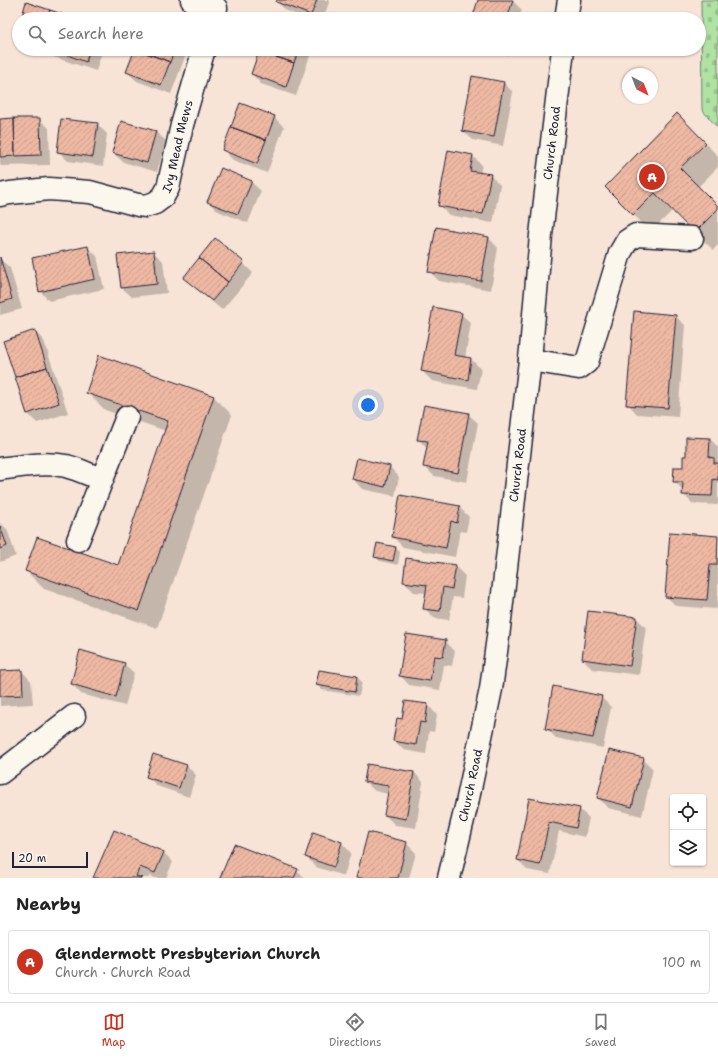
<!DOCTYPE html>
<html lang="en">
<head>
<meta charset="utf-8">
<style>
  body { margin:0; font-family:"Shantell Sans",sans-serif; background:#f2f2f2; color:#222 }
  .controls { position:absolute; right:12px; bottom:12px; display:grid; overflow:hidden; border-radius:4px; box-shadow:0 1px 3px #0004 }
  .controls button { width:36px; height:36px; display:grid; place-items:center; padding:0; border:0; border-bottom:1px solid #e0e0e0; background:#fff; color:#222; font:20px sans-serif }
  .compass { position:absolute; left:622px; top:68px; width:36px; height:36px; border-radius:50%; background:#fff; box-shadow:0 1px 3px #0004; rotate:138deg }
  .scale { position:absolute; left:12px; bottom:10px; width:76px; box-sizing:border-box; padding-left:4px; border:2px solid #22223b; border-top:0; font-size:11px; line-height:14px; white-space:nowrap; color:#22223b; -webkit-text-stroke:3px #fbf7ec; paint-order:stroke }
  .you { position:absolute; left:368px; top:405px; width:14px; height:14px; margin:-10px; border:3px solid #fff; border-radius:50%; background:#1a73e8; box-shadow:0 0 0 6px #1a73e833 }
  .badge { display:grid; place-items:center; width:26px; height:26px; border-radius:50%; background:#c8321e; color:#fff; font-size:13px; font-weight:700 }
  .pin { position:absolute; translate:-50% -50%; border:2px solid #fff; box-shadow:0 1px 4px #0006 }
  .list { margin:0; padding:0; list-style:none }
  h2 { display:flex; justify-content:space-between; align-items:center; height:52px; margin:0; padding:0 16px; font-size:17px }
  h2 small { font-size:13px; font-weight:400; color:#767676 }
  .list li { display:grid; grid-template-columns:26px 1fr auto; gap:12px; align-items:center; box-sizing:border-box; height:64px; margin:0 8px 8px; padding:0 8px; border:1px solid #e0e0e0; border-radius:4px }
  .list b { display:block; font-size:15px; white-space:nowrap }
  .list p { margin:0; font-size:13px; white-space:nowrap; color:#767676 }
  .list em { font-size:13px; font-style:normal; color:#767676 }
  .icon { flex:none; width:22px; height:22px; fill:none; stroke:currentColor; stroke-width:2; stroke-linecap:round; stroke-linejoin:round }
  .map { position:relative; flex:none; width:718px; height:878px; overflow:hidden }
  .search { position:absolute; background:#fff; box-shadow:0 1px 3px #0004; left:12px; right:12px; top:12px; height:44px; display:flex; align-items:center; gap:10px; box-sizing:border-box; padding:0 14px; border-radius:22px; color:#767676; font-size:15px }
  .sheet { height:124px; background:#fff }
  nav { display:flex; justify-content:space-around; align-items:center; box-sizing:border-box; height:56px; border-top:1px solid #e0e0e0; background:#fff; font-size:11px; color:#767676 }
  nav a { display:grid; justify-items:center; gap:2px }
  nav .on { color:#c8321e }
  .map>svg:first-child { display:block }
  .cemetery { fill:url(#cemetery-stones); stroke:#68826f }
  .shadow { fill:#0003 }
  .building { fill:url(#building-hatch); stroke:#22223b }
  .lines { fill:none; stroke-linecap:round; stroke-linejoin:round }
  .minor-casing { stroke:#22223b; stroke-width:25 }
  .minor { stroke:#fbf7ec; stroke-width:22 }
  .labels { text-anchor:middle; stroke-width:3; stroke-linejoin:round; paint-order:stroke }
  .street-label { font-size:12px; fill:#22223b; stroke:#fbf7ec }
</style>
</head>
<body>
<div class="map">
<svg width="718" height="878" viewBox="0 0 718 878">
  <defs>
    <pattern id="cemetery-stones" width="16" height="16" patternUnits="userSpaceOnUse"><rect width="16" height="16" fill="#afe2a3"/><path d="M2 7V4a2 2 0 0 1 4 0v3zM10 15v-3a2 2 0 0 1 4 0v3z" fill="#96c28d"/></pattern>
    <pattern id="building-hatch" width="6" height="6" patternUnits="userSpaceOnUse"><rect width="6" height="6" fill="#eeb8a2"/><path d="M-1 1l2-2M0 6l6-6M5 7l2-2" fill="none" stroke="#cc9e8c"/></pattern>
  </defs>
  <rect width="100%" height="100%" fill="#f7e4d6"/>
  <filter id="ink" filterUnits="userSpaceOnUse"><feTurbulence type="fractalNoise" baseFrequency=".025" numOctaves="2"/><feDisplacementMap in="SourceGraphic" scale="8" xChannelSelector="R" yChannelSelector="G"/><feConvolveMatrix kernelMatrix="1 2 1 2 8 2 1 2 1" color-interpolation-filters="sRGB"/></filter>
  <g filter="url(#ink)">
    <!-- cemetery -->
    <path class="cemetery" d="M701 0H718V128L702 110Z"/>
    <!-- shadow -->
    <path class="shadow" d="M278 0H330L323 19H307L287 11 277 2Z
      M479 0H512L522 10 519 19H473Z
      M19 27V41L16 38Z
      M30 49H103L96 71Z
      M135 49H188L171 94 137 81 127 72Z
      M261 49H311L312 50 296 96 261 84 252 74Z
      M488 49H511L509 55Z
      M503 82 513 92 503 146 473 140 463 131Z
      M677 115 718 156V167L698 187 718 207V245L713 250 673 210 651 232 606 187Z
      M274 117 284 127 267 173 233 160 223 150Z
      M39 119 49 128 50 165 1 166 0 165V120Z
      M122 122 156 132 166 141 157 172 123 162 113 153Z
      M97 124 107 134 103 166 68 161 58 151Z
      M472 155 482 165 480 174 490 175 500 185 493 223 449 215 439 205Z
      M251 182 261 191 248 223 218 211 208 202Z
      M489 238 498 248 491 290 439 281 429 271Z
      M215 240 243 263 253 273 222 310 194 287 184 277Z
      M87 247 97 256 104 289 49 301 40 291Z
      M153 252 163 261 167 293 132 297 122 288Z
      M0 259 10 268 22 309 0 315Z
      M461 314 471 323 465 358 471 359 481 369 477 389 432 381 422 371Z
      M675 316 685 325 678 417 637 414 628 404Z
      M35 331 44 341 68 413 37 423 27 413Z
      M87 392 214 397 232 415 157 628 44 589 26 571 118 567 166 431 105 410Z
      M468 414 478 423 467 482 434 476 424 466 427 448 418 439Z
      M687 438 710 439 718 447V505L693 504 683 494 684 491 674 481 684 468 687 457Z
      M390 467 399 477 395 496 362 489 353 479Z
      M459 507 469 517 466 532 460 531 455 557 403 547 393 537Z
      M0 523 7 529 16 556 0 562Z
      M671 533 718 537V594L717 609 676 606 666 596Z
      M396 548 400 552 398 565 380 561 375 557Z
      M455 566 465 576 462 598 453 597 449 620 434 618 424 608 426 593 414 592 404 582Z
      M636 618 646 627 639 675 592 669 583 659Z
      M445 641 455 651 452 666 444 665 440 690 409 685 400 675Z
      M124 664 134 673 125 706 81 694 72 684Z
      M22 671 31 681 33 704 0 706V672Z
      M357 677 362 682 359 696 322 690 317 685Z
      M601 697 611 707 603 748 556 738 546 728Z
      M428 705 437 715 434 732 429 731 426 754 404 750 394 741 403 720Z
      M643 759 653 769 642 816 608 808 598 798Z
      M187 766 196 775 189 797 157 786 147 776Z
      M414 772 423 782 416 828 395 825 385 815 388 794 375 791 365 782Z
      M530 799 579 809 589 818 585 837 559 831 550 874 527 870 518 860Z
      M342 843 351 853 344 876 316 867 306 857Z
      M406 843 416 853 409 878H357Z
      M164 853 173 862 166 878H155L150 876 149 878H94Z
      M297 870 305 878H221Z"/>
    <!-- building -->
    <path class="building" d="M277 0H317L311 15 276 2Z
      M478 0H513L507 19H472Z
      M26 2 50 10 47 19H21Z
      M50 10 74 18V19H47Z
      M64 49H90L86 62 62 53Z
      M135 49 170 62 161 85 126 72Z
      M136 49H175L170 62Z
      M260 49H299L294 63 259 51Z
      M259 51 294 63 286 87 251 74Z
      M472 76 504 82 494 137 462 131Z
      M240 103 275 116 266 140 231 127Z
      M677 113 706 143 680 168 718 206V209L694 233 655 193 633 215 605 187Z
      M14 118H40L41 155 15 156Z
      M14 118 15 156 0 157V119Z
      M61 119 98 123 93 157 57 152Z
      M121 121 156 131 147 163 112 153Z
      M231 127 266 140 257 164 222 150Z
      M448 150 473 155 470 171 491 174 483 214 438 206Z
      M221 168 252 181 238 214 207 202Z
      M436 227 489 237 481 281 428 272Z
      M215 238 244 262 228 282 199 258Z
      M88 246 95 279 39 292 32 258Z
      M154 251 157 284 121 288 117 255Z
      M0 257 12 299 0 303Z
      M199 258 228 282 212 301 183 278Z
      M433 307 462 313 454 355 471 358 468 380 421 371Z
      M634 311 676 315 668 408 626 405Z
      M35 330 47 367 15 377 3 341Z
      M99 355 214 396 139 611 25 571 37 537 118 565 168 421 86 393Z
      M47 367 59 403 27 414 15 377Z
      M424 405 469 413 458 473 423 467 428 441 417 440Z
      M686 437 710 438 709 457 714 458V463H718V480L713 479 712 496 682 495 683 482H673L674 467H683V456H686Z
      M357 458 390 466 385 487 352 479Z
      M400 495 460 506 457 523 451 521 446 548 392 537Z
      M0 526 7 546 0 549Z
      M670 532 718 536 717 565H710L707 600 665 597Z
      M377 543 396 547 393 561 374 557Z
      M406 558 456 565 452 589 443 587 440 611 423 609 427 585 403 582Z
      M588 611 637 617 630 666 582 659Z
      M406 634 446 640 443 657 434 656 430 681 399 676Z
      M80 650 125 663 116 697 71 684Z
      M22 670 23 695 0 696V671Z
      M319 670 357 676 355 692 316 685Z
      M553 686 602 696 593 738 545 729Z
      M405 701 428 704 425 723 420 722 416 745 393 741 397 718 402 719Z
      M609 750 644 758 632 807 597 798Z
      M153 754 187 765 179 788 146 777Z
      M367 764 414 772 406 819 384 815 389 786 364 782Z
      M529 798 580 808 576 828 549 822 540 865 517 860Z
      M114 830 164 852 155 873 140 867 136 876 142 878H93Z
      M313 832 342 842 334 867 305 857Z
      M368 832 407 842 398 878H356Z
      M234 844 298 869 294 878H220Z"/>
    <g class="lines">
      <defs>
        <g id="minor">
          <path d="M192 0 216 8"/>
          <path d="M566 19 569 0"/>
          <path id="s1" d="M0 195 10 193 49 189 90 192 138 205 146 206 155 203 163 197 168 188 182 125 204 49"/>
          <path d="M530 360 579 368 587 362 620 253 627 241 636 235 692 238"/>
          <path d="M0 469C22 466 44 462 66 466 78 469 90 475 101 479"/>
          <path d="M78 540 127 417"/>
          <path d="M0 773 74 716"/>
          <path id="s2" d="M449 878 467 803 491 689 498 637 530 360 541 235 563 49"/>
        </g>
      </defs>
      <!-- minor casing -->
      <use href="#minor" class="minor-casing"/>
      <!-- minor -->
      <use href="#minor" class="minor"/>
    </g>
  </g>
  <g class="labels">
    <!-- street labels -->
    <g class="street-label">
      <text dy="4" stroke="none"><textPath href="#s2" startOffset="743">Church Road</textPath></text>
      <text dy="4" stroke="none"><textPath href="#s1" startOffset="221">Ivy Mead Mews</textPath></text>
      <text dy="4" stroke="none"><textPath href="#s2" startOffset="419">Church Road</textPath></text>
      <text dy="4" stroke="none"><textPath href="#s2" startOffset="95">Church Road</textPath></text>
    </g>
  </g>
</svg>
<div class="controls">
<button><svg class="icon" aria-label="locate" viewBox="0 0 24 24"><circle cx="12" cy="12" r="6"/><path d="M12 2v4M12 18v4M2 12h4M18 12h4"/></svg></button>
<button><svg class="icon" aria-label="layers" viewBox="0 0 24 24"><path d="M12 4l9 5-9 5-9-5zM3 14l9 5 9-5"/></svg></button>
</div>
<svg class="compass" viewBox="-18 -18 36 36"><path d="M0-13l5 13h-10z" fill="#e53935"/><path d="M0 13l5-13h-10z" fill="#767676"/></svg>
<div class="scale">20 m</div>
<div class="you"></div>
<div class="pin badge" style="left:652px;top:177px">A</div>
<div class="search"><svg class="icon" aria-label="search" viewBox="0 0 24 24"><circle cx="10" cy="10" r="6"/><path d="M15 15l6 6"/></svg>Search here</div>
</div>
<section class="sheet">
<h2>Nearby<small></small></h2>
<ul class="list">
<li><span class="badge">A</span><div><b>Glendermott Presbyterian Church</b><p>Church · Church Road</p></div><em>100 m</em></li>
</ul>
</section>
<nav>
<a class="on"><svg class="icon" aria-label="map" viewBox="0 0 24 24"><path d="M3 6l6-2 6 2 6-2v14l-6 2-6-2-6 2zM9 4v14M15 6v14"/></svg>Map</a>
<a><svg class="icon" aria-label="directions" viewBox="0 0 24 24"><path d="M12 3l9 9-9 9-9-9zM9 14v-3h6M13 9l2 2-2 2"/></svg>Directions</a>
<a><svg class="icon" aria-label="saved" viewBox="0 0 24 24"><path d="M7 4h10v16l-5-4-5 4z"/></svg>Saved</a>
</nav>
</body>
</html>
